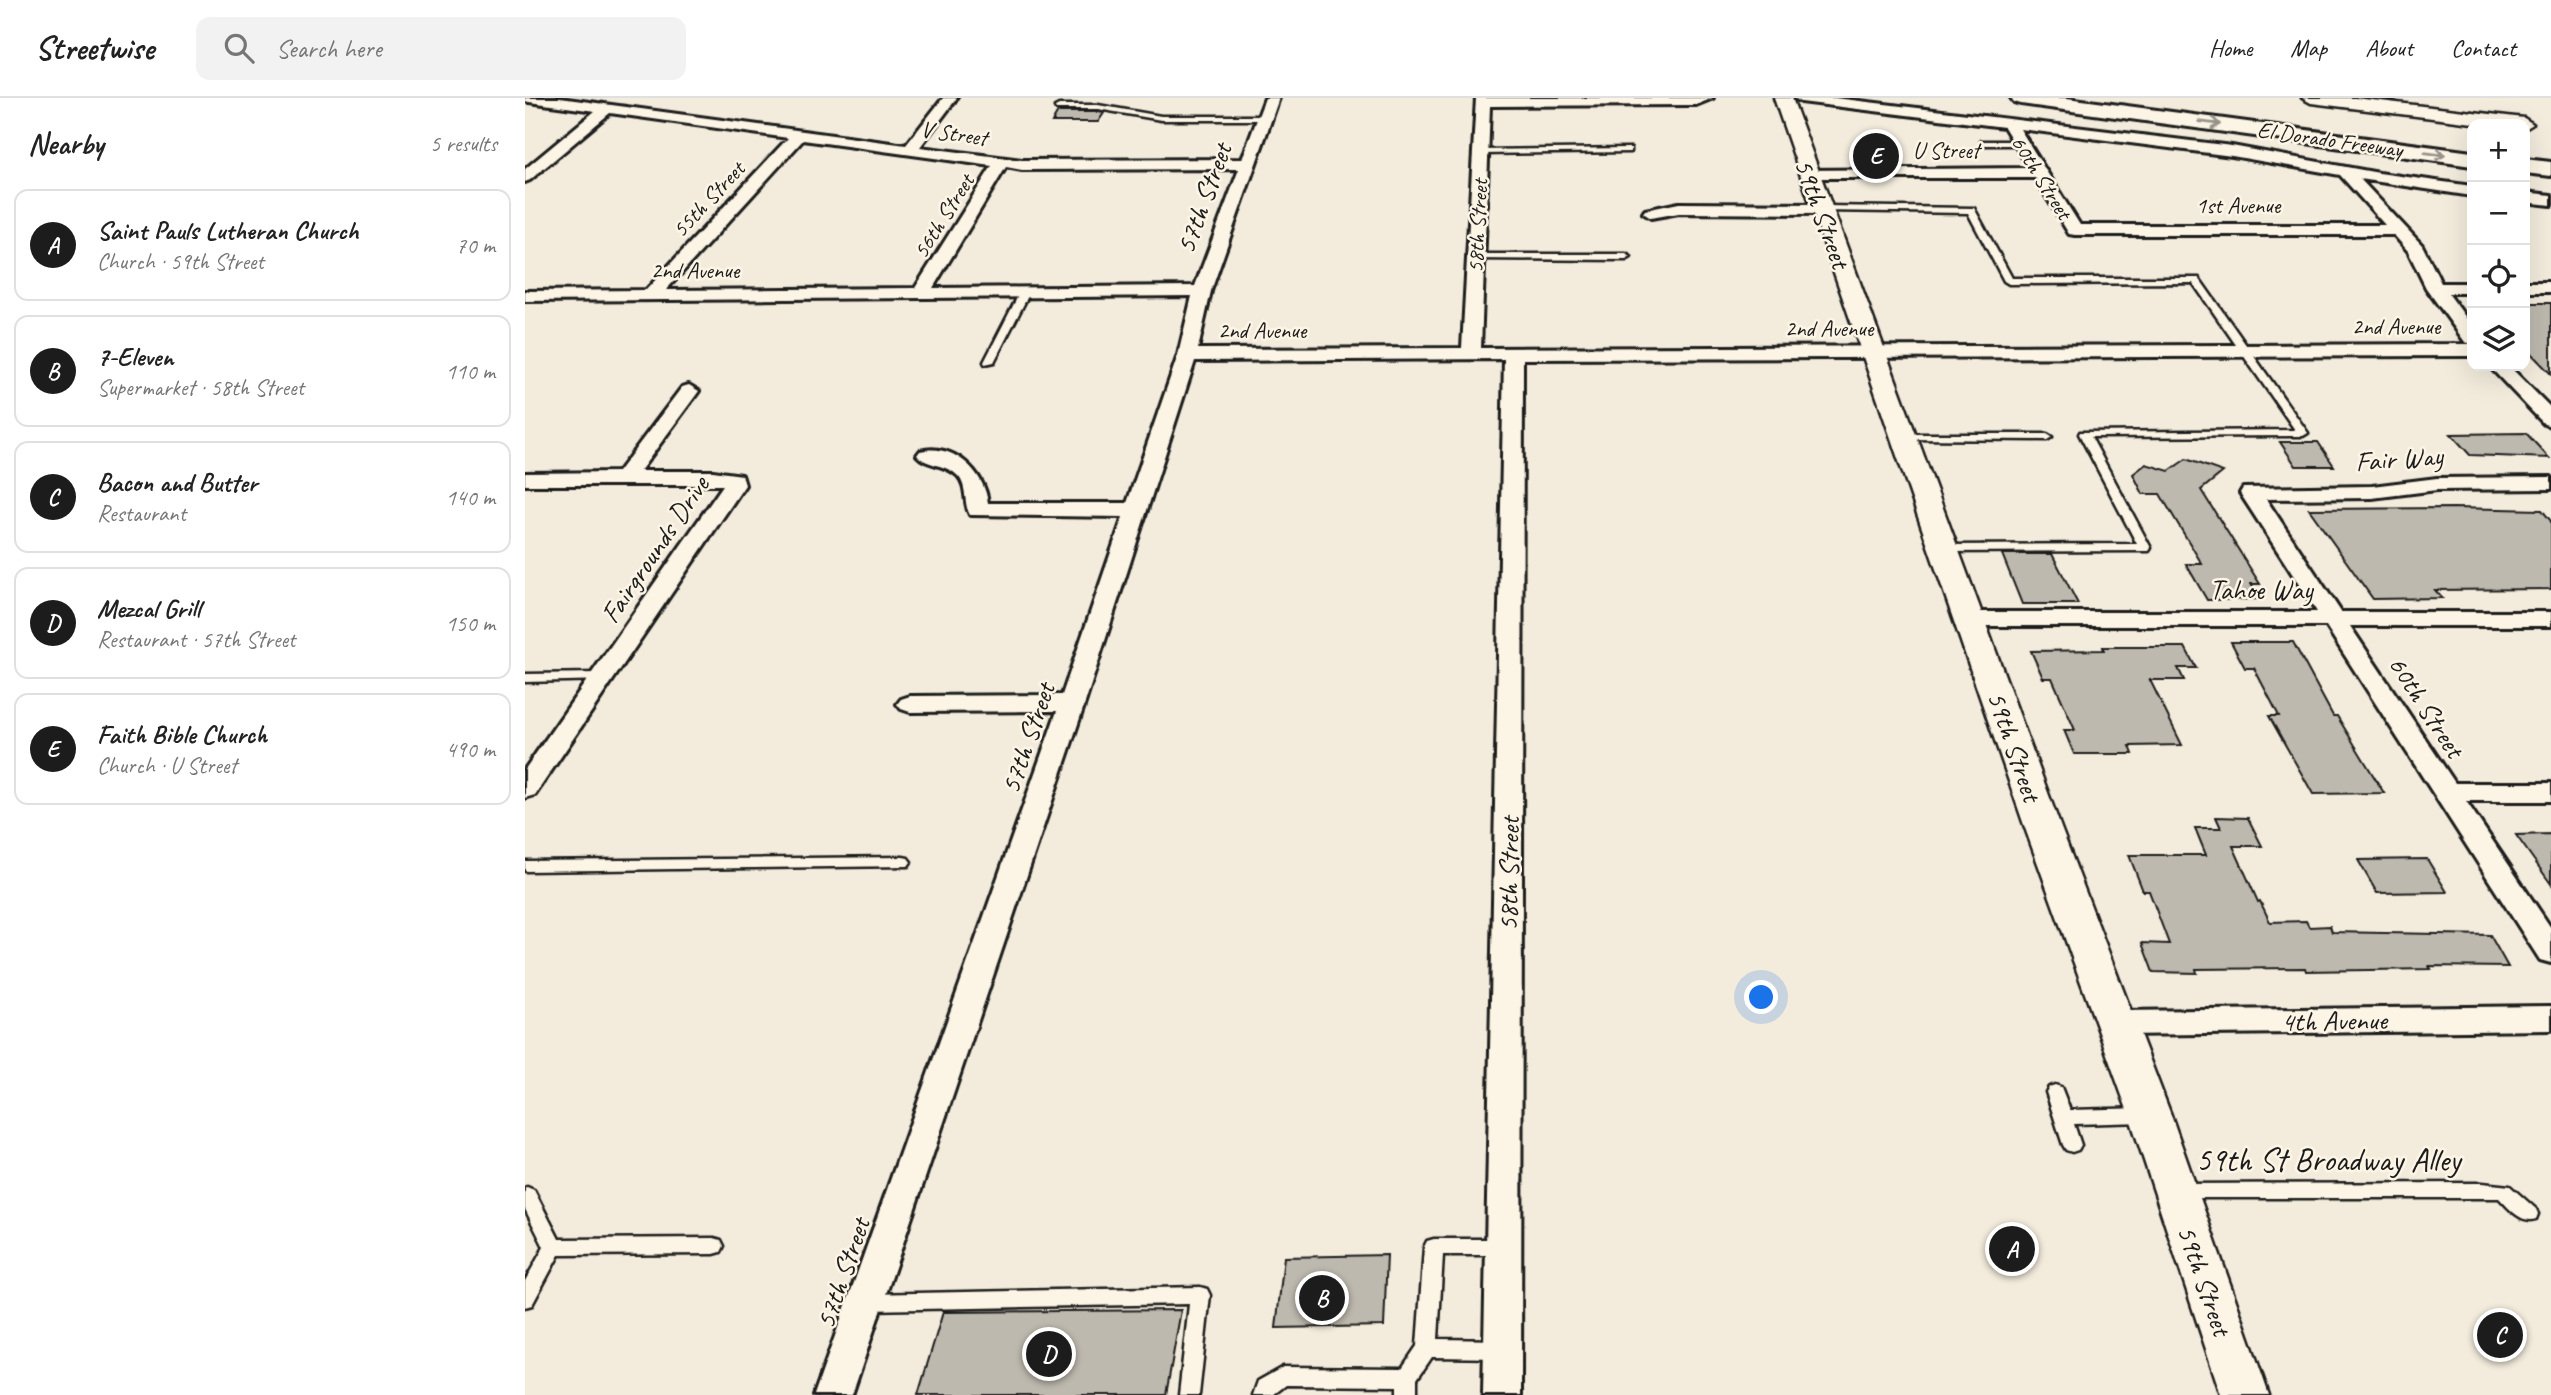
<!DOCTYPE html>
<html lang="en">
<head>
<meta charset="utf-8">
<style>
  body { margin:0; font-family:Caveat,sans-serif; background:#f2f2f2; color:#222 }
  .controls { position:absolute; right:21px; top:21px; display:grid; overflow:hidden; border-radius:14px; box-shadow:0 7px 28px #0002 }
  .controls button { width:63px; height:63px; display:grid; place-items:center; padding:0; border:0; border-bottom:2px solid #e0e0e0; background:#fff; color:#222; font:35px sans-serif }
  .you { position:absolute; left:1237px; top:900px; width:24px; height:24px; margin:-18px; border:5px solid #fff; border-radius:50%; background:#1a73e8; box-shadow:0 0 0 10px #1a73e833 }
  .badge { display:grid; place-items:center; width:46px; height:46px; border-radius:50%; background:#1c1c1c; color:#fff; font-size:23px; font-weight:700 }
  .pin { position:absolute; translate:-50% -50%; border:4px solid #fff; box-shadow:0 2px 7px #0006 }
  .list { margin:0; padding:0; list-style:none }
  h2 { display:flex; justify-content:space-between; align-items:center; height:91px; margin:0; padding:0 28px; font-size:30px }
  h2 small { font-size:23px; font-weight:400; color:#767676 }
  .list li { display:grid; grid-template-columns:46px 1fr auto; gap:21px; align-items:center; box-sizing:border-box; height:112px; margin:0 14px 14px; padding:0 14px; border:2px solid #e0e0e0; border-radius:14px }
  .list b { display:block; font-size:26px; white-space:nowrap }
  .list p { margin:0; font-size:23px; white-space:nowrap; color:#767676 }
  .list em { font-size:23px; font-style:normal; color:#767676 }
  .icon { flex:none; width:38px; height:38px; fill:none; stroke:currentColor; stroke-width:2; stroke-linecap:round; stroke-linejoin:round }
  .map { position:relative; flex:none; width:2026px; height:1297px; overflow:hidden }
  header { display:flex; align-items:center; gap:42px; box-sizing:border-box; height:98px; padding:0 35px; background:#fff; border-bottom:2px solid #e0e0e0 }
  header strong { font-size:33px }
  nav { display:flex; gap:38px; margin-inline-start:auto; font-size:24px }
  .search { width:490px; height:63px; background:#f2f2f2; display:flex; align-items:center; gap:18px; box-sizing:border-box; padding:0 24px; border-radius:14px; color:#767676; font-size:26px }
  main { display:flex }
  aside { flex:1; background:#fff }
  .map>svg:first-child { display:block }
  .building { fill:#beb9ae; stroke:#1c1c1c; stroke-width:2 }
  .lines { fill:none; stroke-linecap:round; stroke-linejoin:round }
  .service-casing { stroke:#1c1c1c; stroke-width:5 }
  .minor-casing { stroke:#1c1c1c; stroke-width:6 }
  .tertiary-casing { stroke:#1c1c1c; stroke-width:5 }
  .motorway-casing { stroke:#1c1c1c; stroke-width:6 }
  .service { fill:#fcf5e5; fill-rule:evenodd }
  .minor { fill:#fcf5e5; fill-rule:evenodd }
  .tertiary { fill:#fcf5e5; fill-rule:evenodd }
  .motorway { fill:#fcf5e5; fill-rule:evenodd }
  .oneway { stroke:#97938b }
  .labels { text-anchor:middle; stroke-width:5; stroke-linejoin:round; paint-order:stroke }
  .far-street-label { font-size:23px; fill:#1c1c1c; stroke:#fcf5e5 }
  .street-label { font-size:28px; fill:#1c1c1c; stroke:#fcf5e5 }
  .near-street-label { font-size:33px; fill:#1c1c1c; stroke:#fcf5e5 }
</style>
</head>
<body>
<header>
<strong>Streetwise</strong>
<div class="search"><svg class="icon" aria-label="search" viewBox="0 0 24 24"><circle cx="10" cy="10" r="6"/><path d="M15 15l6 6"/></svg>Search here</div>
<nav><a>Home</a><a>Map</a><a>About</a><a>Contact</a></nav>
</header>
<main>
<aside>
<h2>Nearby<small>5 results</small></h2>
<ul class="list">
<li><span class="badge">A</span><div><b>Saint Pauls Lutheran Church</b><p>Church · 59th Street</p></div><em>70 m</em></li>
<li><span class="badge">B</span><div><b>7-Eleven</b><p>Supermarket · 58th Street</p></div><em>110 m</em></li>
<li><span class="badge">C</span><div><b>Bacon and Butter</b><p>Restaurant</p></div><em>140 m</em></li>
<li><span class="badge">D</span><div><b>Mezcal Grill</b><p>Restaurant · 57th Street</p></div><em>150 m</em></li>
<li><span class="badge">E</span><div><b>Faith Bible Church</b><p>Church · U Street</p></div><em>490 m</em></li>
</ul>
</aside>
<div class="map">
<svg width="2026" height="1297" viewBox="0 0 2026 1297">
  <rect width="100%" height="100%" fill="#f3ecdd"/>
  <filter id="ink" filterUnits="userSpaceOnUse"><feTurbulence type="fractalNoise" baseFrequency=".0143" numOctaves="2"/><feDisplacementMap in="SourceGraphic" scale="14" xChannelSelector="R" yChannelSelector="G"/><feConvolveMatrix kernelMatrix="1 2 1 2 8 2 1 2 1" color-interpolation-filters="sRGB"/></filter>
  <g filter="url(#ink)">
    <!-- building -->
    <path class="building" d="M533 14H573L579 15 573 24H527Z
      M2000 205H2026V276L2000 249Z
      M2001 335 2024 360 1945 357 1926 336Z
      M1755 344H1793L1809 368H1771Z
      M1661 361 1698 374 1676 392 1735 486H1726L1735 501 1682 502 1661 466H1677L1635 396H1618L1608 376 1621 366 1644 373Z
      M1929 410 2017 412 2026 423V491L1910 492 1917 500 1848 501 1784 411Z
      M1477 456H1527L1553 506H1497Z
      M1706 544H1768L1808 618H1812L1859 695 1788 696 1744 618H1754L1729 570H1720Z
      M1578 549H1660L1671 570H1653L1659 582H1625L1657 647 1605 648 1608 656H1549L1539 632H1550L1527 580H1518L1506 553 1579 552Z
      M1691 719 1723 720 1737 748H1708L1733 804 1735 803 1745 824 1781 823 1784 829 1805 828 1807 834 1965 837 1983 869 1904 868 1906 871 1781 873 1780 870 1671 871 1672 875 1628 874 1617 845 1644 846 1624 793H1618L1604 757H1681L1670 730H1696Z
      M2026 736V786L1991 737Z
      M1902 761 1922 794 1852 795 1833 762Z
      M862 1157 859 1228 751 1230 759 1159Z
      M656 1212 641 1297H393L418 1214Z"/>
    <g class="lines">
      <defs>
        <path id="service" d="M534 7H573L636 18H740L744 20 740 22H636L573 11H531L530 9Z
          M1459 43H1497L1501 45 1497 47H1456V43Z
          M1103 50H1106V54L956 56 952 54 956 52Z
          M1298 108 1449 110 1487 180H1674L1783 335 1778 338 1566 339 1626 450 1624 453 1416 454 1414 451 1420 447 1612 446 1554 336 1555 334 1770 332 1668 185 1484 186 1479 183 1443 115 1295 113V109Z
          M950 156H1101L1106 159 1101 162 947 161 945 159Z
          M500 191 505 194 469 264 460 266 459 264 495 194Z
          M1380 336H1522L1527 339 1522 342 1376 341 1375 339Z
          M77 575 82 576 84 579 82 582 0 584V576Z
          M378 759 383 760 386 764 383 768 0 773V763Z
          M1530 987 1536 989 1545 1012 1621 1010 1627 1012 1630 1017 1627 1022 1621 1024 1549 1026 1556 1047 1553 1052 1547 1054 1541 1052 1538 1047 1521 994 1524 989Z
          M1957 1085 1985 1088 2011 1111 2013 1116 2011 1121C1996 1126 1984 1110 1974 1100H1654L1647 1098 1645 1093 1647 1088 1654 1086Z
          M2 1089 9 1092 34 1141 189 1140 196 1142 199 1148 196 1154 189 1156 34 1157 7 1207 0 1209V1183L19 1149 0 1111V1090Z
          M909 1141H978L985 1143 988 1149 985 1155 978 1157H918L913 1241 977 1242 984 1245 987 1251 984 1257 977 1260 907 1259 892 1281V1297H872V1288L761 1287 748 1297H728L733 1283 758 1269 877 1270 892 1248 899 1149 902 1143Z
          M675 1189 682 1191 685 1197 674 1297H654L664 1206 342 1212 335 1210 332 1204 335 1198 342 1196Z"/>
        <path id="minor" d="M0 0H35L381 47 418 0H432L395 49 497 62 717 61 740 0H754L686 193 673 251 937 250 951 0H1188L1171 7 965 8 956 250 1947 246V258L998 261 996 1297H958L979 261 670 263 560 605 327 1297H289L532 613 385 614 376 611 372 606 376 601 385 598 537 597 598 419 445 417C438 405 443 389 433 378 422 366 401 368 392 357L395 353C428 344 460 374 463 405H602L653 257 667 198 0 203V193L121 192 263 40 85 15 5 82 0 84V71L70 13 4 4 0 3ZM278 42 467 68 390 190 141 192ZM481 69 497 72 714 71 670 188 408 190Z
          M1269 0H1310L1707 48 1854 75 1947 88V98L1835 81 1897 147 1916 185H1947V195H1923L1947 228V246L1940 244 1901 190 1883 153 1869 137H1550L1544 136 1510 80H1284L1279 78 1276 75 1279 72 1504 70 1479 29 1276 4ZM1495 31 1707 58 1815 77 1860 127H1555Z
          M2000 94 2026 97V107L2000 104Z
          M1154 105 1298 106 1306 111 1298 116 1154 115 1126 120 1118 115 1120 112Z
          M2000 184H2026V194H2000Z
          M1964 268H1984L2026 310V328L2019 326Z
          M164 287 174 293 115 373H188L217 377 220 387 10 697 0 700V671L198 387H0V375L93 374 157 289Z
          M2026 379V391L1912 392 1847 400 1741 401 1816 514H2026V528H1825L1930 685H2026V703H1941L2026 830V865L2015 862 1801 528H1446L1438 526 1434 521 1438 516 1446 514H1792L1715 395 1718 390 1847 388 1912 380Z
          M2026 908V932L1592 937 1581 933 1576 925 1581 917 1592 913Z"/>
        <path id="tertiary" d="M1249 0H1267L1536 730 1646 1017 1744 1297H1696L1604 1017 1500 730Z
          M1777 0H1830L1999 20 2008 26 2000 31V26H1956L1786 5Z"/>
        <path id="motorway" d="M1486 0H1542L1947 54V68L1496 6 1489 4Z
          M2000 61 2026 64V78L2000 75Z"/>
      </defs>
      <!-- service casing -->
      <use href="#service" class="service-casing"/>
      <!-- minor casing -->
      <use href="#minor" class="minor-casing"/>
      <!-- tertiary casing -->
      <use href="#tertiary" class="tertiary-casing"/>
      <!-- motorway casing -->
      <use href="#motorway" class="motorway-casing"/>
      <!-- service -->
      <use href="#service" class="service"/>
      <!-- minor -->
      <use href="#minor" class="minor"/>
      <!-- tertiary -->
      <use href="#tertiary" class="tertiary"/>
      <!-- motorway -->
      <use href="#motorway" class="motorway"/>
    </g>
    <!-- one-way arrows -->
    <defs><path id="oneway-shaft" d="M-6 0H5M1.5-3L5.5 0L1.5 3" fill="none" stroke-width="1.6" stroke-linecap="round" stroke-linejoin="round" transform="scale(1.75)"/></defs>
    <g class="oneway">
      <use href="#oneway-shaft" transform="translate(1685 25) rotate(8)"/>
      <use href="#oneway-shaft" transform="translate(1910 56) rotate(8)"/>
    </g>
  </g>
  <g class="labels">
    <!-- far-street labels -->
    <g class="far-street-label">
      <text transform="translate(429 35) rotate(8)" y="8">V Street</text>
      <text transform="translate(1805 41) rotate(8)" y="8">El Dorado Freeway</text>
      <text x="1421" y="60">U Street</text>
      <text transform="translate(1517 79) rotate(58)" y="8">60th Street</text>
      <text transform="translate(183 101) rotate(-47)" y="8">55th Street</text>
      <text x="1713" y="115">1st Avenue</text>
      <text transform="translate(418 118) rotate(-58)" y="8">56th Street</text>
      <text transform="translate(952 128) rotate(-87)" y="8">58th Street</text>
      <text x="170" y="180">2nd Avenue</text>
      <text x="1871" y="236">2nd Avenue</text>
      <text x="1304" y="238">2nd Avenue</text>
      <text x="737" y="240">2nd Avenue</text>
    </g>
    <!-- street labels -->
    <g class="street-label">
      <text transform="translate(678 100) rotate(-70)" y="10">57th Street</text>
      <text transform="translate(1298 115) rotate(70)" y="10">59th Street</text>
      <text transform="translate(1874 360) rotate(-4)" y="10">Fair Way</text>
      <text transform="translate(129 451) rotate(-56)" y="10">Fairgrounds Drive</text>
      <text x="1736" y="501">Tahoe Way</text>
      <text transform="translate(1902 608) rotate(57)" y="10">60th Street</text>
      <text transform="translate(502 640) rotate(-71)" y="10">57th Street</text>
      <text transform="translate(1490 648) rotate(71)" y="10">59th Street</text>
      <text transform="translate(983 776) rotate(-89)" y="10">58th Street</text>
      <text transform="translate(1809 922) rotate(-1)" y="10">4th Avenue</text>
      <text transform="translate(317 1175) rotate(-71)" y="10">57th Street</text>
      <text transform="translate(1680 1182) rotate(71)" y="10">59th Street</text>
    </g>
    <!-- near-street labels -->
    <g class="near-street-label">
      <text x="1803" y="1073">59th St Broadway Alley</text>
    </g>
  </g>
</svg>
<div class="controls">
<button>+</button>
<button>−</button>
<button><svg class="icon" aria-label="locate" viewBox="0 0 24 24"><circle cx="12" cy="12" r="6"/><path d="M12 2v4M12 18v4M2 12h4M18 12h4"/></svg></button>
<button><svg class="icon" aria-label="layers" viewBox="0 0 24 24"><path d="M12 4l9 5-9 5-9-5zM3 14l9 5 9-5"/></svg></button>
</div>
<div class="you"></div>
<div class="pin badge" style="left:1487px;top:1151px">A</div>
<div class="pin badge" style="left:797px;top:1200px">B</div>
<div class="pin badge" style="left:1975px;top:1237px">C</div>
<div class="pin badge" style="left:524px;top:1256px">D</div>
<div class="pin badge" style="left:1351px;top:58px">E</div>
</div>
</main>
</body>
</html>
